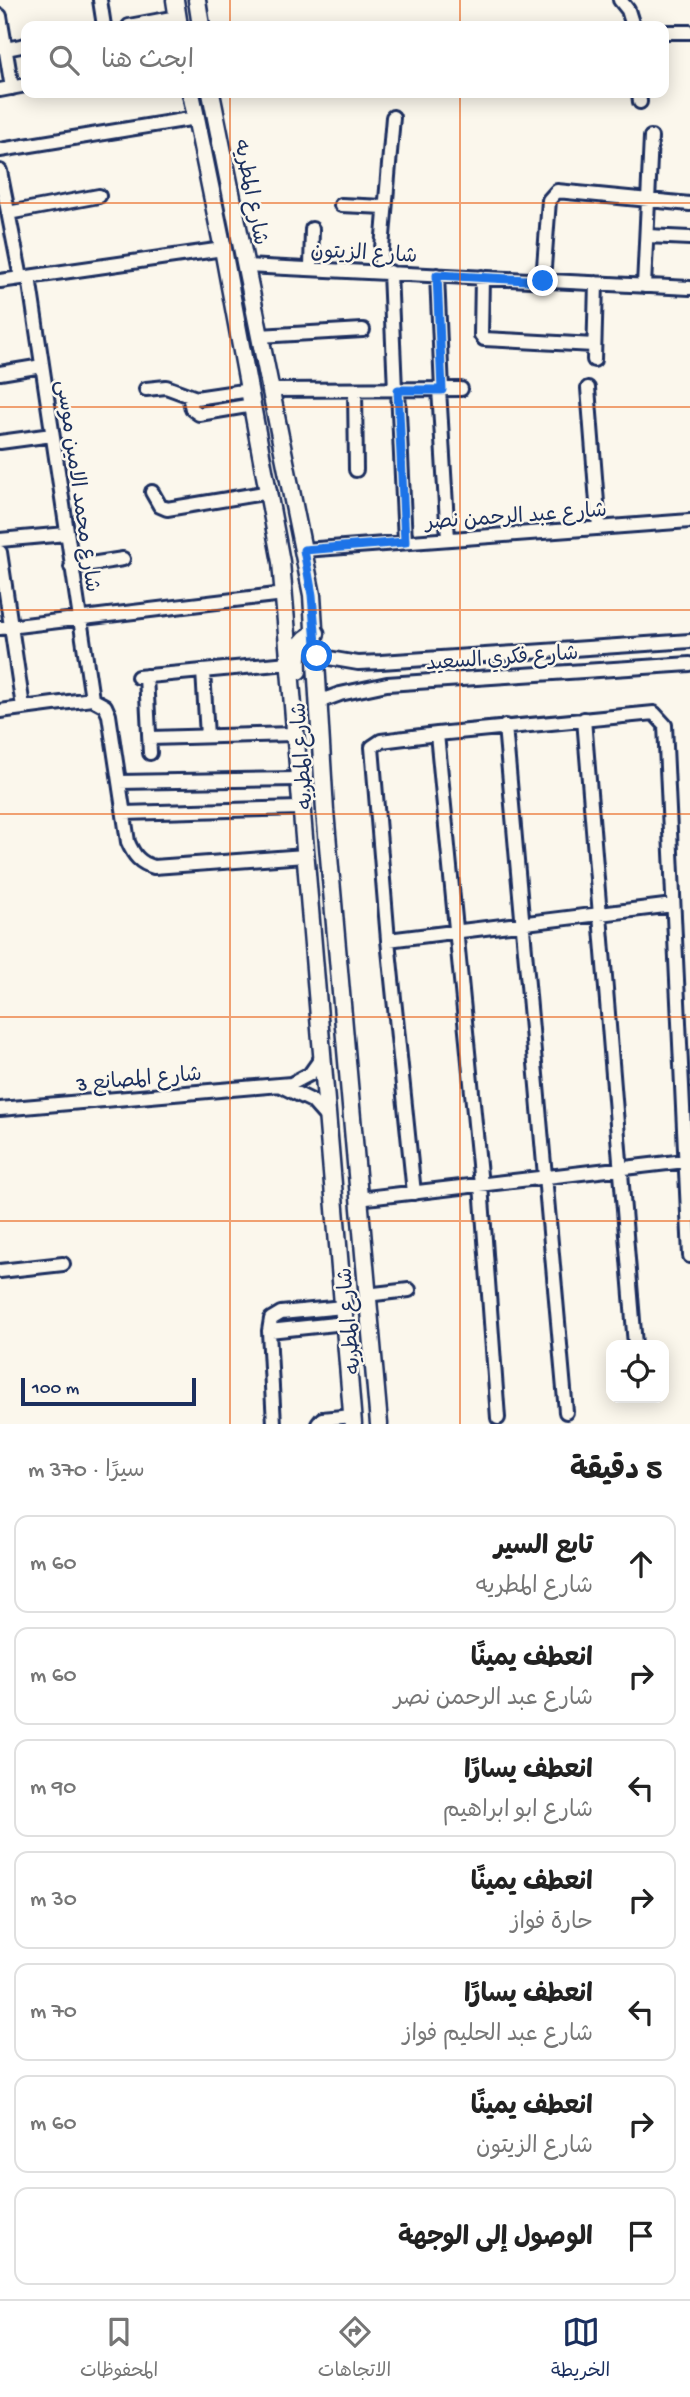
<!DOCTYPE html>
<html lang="ar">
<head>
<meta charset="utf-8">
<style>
  body { margin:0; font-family:"Gochi Hand","Playpen Sans Arabic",sans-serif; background:#f6f6f6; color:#222; direction:rtl }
  .controls { position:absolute; right:21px; bottom:21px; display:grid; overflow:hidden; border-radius:14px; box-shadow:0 4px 18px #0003 }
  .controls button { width:63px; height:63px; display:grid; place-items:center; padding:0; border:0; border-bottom:2px solid #e0e0e0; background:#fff; color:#222; font:35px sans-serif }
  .scale { position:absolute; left:21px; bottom:18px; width:175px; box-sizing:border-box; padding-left:7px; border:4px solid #1b2f5e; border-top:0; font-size:19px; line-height:24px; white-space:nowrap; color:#1b2f5e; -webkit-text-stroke:5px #fbf7ec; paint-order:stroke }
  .stop { position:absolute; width:21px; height:21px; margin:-16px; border:5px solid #1a73e8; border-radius:50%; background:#fff }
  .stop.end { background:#1a73e8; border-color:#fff; box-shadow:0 2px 7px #0008 }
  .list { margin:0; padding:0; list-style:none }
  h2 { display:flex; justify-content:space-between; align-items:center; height:91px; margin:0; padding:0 28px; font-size:30px }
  h2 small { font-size:23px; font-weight:400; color:#767676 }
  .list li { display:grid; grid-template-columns:46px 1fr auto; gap:21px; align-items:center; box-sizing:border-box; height:98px; margin:0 14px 14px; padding:0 14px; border:2px solid #e0e0e0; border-radius:14px }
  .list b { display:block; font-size:26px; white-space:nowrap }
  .list p { margin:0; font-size:23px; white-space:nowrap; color:#767676 }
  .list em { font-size:23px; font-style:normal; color:#767676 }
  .icon { flex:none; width:38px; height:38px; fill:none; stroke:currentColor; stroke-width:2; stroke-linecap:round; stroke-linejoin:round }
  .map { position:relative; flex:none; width:690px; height:1424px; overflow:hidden; direction:ltr }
  .search { position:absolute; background:#fff; box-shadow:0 4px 18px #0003; left:21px; right:21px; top:21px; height:77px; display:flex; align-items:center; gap:18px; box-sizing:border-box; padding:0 24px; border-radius:14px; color:#767676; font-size:26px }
  .sheet { height:875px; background:#fff }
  nav { display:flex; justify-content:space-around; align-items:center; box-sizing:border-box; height:98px; border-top:2px solid #e0e0e0; background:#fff; font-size:19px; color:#767676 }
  nav a { display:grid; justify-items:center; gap:4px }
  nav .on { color:#1b2f5e }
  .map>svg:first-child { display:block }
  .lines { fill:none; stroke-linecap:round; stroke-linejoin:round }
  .minor-casing { stroke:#1b2f5e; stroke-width:18 }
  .major-casing { stroke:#1b2f5e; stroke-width:21 }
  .minor { stroke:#fbf7ec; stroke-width:12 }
  .major { stroke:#fbf7ec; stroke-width:16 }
  .route { stroke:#1a73e8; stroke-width:9 }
  .grid { fill:none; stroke:#e8590c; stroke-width:2; stroke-opacity:0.55 }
  .labels { text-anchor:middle; stroke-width:5; stroke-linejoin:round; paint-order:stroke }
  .street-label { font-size:21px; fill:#1b2f5e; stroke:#fbf7ec }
</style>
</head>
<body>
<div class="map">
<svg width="690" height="1424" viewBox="0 0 690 1424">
  <rect width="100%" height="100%" fill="#fbf7ec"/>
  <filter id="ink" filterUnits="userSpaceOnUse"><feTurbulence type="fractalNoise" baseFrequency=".0143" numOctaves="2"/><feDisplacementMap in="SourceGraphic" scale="14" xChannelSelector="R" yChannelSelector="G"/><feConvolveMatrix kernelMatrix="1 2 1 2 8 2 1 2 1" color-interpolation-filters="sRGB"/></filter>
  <g filter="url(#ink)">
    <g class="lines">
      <defs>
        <path id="minor" d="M100 0 104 26
          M620 0 628 10 633 26
          M0 16 12 88
          M129 26 177 17
          M666 32H690
          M6 49 26 45
          M0 90 26 85
          M639 93 640 102
          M0 150 196 118
          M0 171 21 278
          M341 205 385 207
          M8 213 99 196
          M647 236 690 238
          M245 266 690 288
          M311 268 312 229
          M380 272 393 117
          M390 272 395 390
          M437 275 442 390
          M29 277 92 699
          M482 277 481 335 484 339 594 345
          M0 281 223 249
          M543 281 549 200 557 191 690 204
          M644 286 651 137
          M259 336 363 330
          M594 360 596 283
          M0 373 42 366
          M588 388 599 528
          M146 389 166 387 196 398 250 390
          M439 389 448 539
          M269 390 461 389
          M355 390 356 470
          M398 390 405 542
          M189 396 192 409 199 414 253 405
          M0 442 52 435
          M152 492 160 506 167 509 270 492
          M0 540 66 534
          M304 550 690 521
          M0 552 23 707
          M71 567 123 559
          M0 628 284 594
          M317 656 358 663 381 662 690 641
          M203 671 207 736
          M146 676 150 753
          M138 677 288 663
          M318 702 340 694 387 684 690 664
          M0 711 92 699 105 706 109 715 128 842C134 856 140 863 154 867L305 856
          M584 719 635 1345
          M505 726 566 1412
          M437 734 481 1185 498 1418
          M150 738 294 734
          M119 782 298 779
          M124 813 300 808
          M388 940 673 905
          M281 1086 312 1101 327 1118
          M0 1109 291 1084 310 1074 322 1057
          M414 1193 388 940 372 747 381 741 437 734 654 713 665 725 690 1256
          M358 1199 685 1161
          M0 1271 63 1264
          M366 1295 409 1290
          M269 1331 345 1323
          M274 1424 269 1331 271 1319 281 1313 343 1307
          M318 1424 322 1419 352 1416"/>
        <path id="major" d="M175 0 179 26
          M197 0 201 26
          M191 93 223 249 281 562 353 1424
          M211 93 312 595 325 811 379 1424
          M298 671C297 653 297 640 316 633"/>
      </defs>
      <!-- minor casing -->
      <use href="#minor" class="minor-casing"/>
      <!-- major casing -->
      <use href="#major" class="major-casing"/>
      <!-- minor -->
      <use href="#minor" class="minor"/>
      <!-- major -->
      <use href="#major" class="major"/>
    </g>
  </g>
  <g class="lines" filter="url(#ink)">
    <!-- route -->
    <path class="route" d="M317 656 312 595 304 550 405 542 398 390H442L437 275 543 281"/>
  </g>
  <!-- grid -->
  <path class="grid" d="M230 0V26M460 0V26M230 93V1424M460 93V1424M0 203H690M0 407H690M0 610H690M0 814H690M0 1017H690M0 1221H690"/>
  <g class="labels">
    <!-- street labels -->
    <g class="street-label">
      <text transform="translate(252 192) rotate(79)" y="7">شارع المطريه</text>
      <text transform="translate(364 252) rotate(3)" y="7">شارع الزيتون</text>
      <text transform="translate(79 486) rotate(82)" y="7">شارع محمد الامين موسى</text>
      <text transform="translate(516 515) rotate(-4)" y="7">شارع عبد الرحمن نصر</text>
      <text transform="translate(502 657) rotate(-4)" y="7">شارع فكري السعيد</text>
      <text transform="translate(301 756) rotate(-94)" y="7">شارع المطريه</text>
      <text transform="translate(139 1078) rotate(-5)" y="7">شارع المصانع 3</text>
      <text transform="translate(348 1321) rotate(-95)" y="7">شارع المطريه</text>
    </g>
  </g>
</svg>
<div class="controls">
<button><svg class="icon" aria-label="locate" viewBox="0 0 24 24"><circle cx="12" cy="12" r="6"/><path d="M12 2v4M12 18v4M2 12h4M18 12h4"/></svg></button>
</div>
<div class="scale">100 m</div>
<div class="stop" style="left:317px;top:656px"></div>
<div class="stop end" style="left:543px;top:281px"></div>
<div class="search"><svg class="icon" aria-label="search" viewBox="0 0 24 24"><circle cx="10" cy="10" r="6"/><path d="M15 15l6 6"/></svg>ابحث هنا</div>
</div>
<section class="sheet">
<h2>5 دقيقة<small>سيرًا · 370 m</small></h2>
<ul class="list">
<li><svg class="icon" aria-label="ahead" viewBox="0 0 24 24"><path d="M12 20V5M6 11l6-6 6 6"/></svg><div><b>تابع السير</b><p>شارع المطريه</p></div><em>60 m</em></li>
<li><svg class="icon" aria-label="right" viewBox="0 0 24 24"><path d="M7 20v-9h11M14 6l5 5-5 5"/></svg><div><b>انعطف يمينًا</b><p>شارع عبد الرحمن نصر</p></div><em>60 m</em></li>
<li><svg class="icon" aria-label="left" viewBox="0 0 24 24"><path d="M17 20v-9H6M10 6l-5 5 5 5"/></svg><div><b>انعطف يسارًا</b><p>شارع ابو ابراهيم</p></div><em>90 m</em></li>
<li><svg class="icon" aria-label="right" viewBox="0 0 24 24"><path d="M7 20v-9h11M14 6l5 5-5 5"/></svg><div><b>انعطف يمينًا</b><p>حارة فواز</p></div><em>30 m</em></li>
<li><svg class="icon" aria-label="left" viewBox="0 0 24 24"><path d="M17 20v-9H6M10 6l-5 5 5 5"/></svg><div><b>انعطف يسارًا</b><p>شارع عبد الحليم فواز</p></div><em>70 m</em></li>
<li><svg class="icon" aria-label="right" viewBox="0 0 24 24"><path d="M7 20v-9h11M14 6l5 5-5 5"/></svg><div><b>انعطف يمينًا</b><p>شارع الزيتون</p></div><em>60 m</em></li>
<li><svg class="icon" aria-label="arrive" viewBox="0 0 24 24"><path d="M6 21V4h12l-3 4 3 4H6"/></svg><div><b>الوصول إلى الوجهة</b></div></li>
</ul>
</section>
<nav>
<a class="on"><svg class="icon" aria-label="map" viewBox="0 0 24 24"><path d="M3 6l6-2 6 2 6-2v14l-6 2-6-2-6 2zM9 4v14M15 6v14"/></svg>الخريطة</a>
<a><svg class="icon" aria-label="directions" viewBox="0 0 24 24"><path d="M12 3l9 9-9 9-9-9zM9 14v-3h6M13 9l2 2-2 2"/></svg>الاتجاهات</a>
<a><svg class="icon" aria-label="saved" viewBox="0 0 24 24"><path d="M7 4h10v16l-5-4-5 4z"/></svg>المحفوظات</a>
</nav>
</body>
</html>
